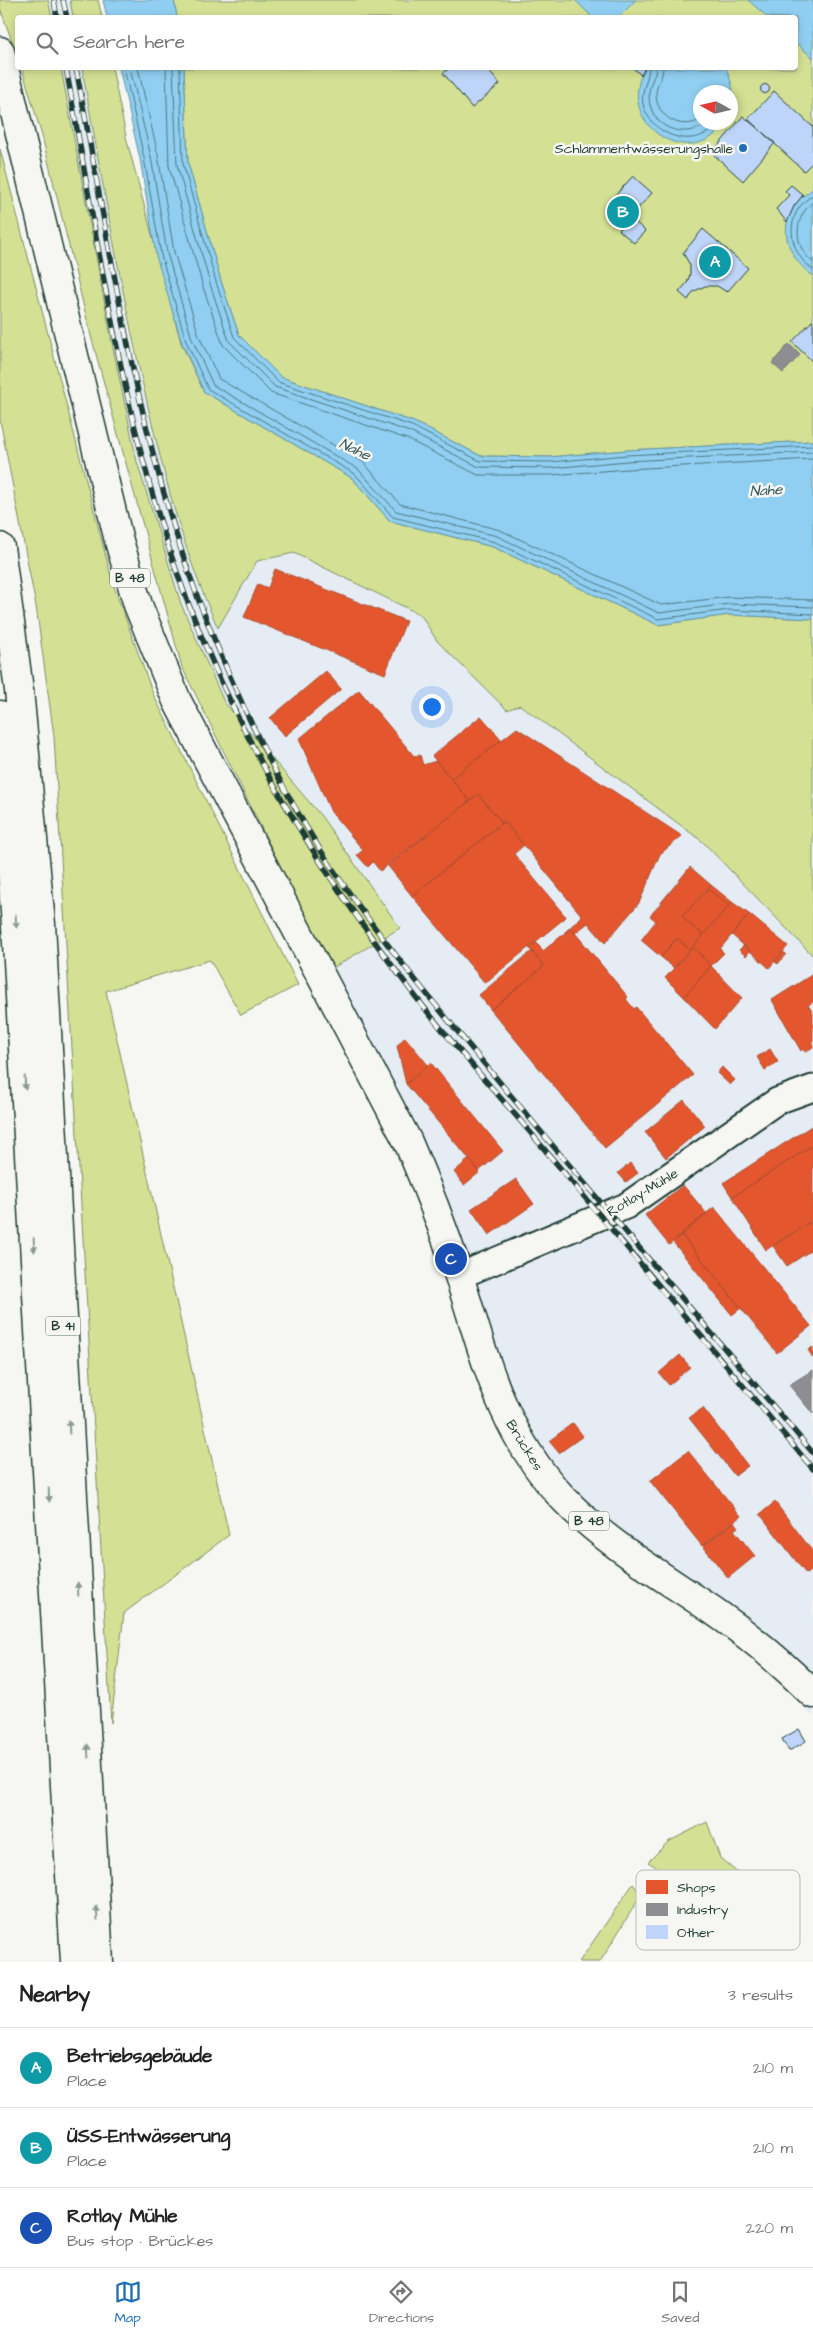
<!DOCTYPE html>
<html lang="en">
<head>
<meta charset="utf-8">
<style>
  body { margin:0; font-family:"Architects Daughter",sans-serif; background:#f6f6f6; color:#222 }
  .compass { position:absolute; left:693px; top:85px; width:45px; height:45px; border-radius:50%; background:#fff; box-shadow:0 2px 8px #0003; rotate:278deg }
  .you { position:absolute; left:431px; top:706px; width:18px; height:18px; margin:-12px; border:4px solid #fff; border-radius:50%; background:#1a73e8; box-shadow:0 0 0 8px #1a73e833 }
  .badge { display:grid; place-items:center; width:32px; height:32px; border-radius:50%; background:#1f6fb2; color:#fff; font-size:16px; font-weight:700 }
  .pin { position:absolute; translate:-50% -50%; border:2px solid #fff; box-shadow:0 1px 5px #0006 }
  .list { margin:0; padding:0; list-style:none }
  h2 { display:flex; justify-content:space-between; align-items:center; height:65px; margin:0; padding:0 20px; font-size:21px }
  h2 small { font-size:16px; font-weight:400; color:#767676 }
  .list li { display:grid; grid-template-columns:32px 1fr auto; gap:15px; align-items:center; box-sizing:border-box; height:80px; padding:0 20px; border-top:1px solid #e0e0e0 }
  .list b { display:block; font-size:19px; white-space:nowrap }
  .list p { margin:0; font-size:16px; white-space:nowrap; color:#767676 }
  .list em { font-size:16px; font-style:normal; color:#767676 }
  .icon { flex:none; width:28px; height:28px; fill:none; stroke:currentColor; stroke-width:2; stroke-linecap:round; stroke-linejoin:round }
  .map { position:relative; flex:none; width:813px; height:1962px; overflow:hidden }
  .search { position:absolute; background:#fff; box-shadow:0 2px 8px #0003; left:15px; right:15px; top:15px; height:55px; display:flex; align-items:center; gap:12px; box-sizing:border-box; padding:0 18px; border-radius:5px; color:#767676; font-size:19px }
  .sheet { height:305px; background:#fff }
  nav { display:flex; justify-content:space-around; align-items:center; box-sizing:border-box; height:70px; border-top:1px solid #e0e0e0; background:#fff; font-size:14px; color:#767676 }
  nav a { display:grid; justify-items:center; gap:2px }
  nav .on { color:#1f6fb2 }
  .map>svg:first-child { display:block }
  .built { fill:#e5ecf4; fill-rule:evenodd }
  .green { fill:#d4e194; stroke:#7a8f64; fill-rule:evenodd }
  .water { fill:#90cff1; stroke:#6395a5 }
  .shops { fill:#e4572e; stroke:#a94f30 }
  .industry { fill:#8d8d92; stroke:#6c7576 }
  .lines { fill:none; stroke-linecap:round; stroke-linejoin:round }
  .shore { stroke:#4c7780; stroke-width:1 }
  .building { fill:#bed5f9; stroke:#1f3d34 }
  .minor-casing { stroke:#1f3d34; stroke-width:29 }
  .major-casing { stroke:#1f3d34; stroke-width:31 }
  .highway-casing { stroke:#1f3d34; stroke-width:31 }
  .minor { stroke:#f6f6f2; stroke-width:25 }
  .major { stroke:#f6f6f2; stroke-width:28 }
  .highway { stroke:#f6f6f2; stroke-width:28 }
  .rail-casing { stroke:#1f3d34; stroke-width:5.5 }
  .rail { stroke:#f6f6f2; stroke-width:4; stroke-dasharray:11; stroke-linecap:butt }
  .oneway { fill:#8a9a93 }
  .poi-dot { fill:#1f6fb2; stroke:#f6f6f2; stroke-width:2 }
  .labels { text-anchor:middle; stroke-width:5; stroke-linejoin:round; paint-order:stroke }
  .shield { fill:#f6f6f2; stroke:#60746d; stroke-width:1 }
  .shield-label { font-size:12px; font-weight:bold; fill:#1f3d34 }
  .poi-label { font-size:14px; fill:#1f3d34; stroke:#f6f6f2; text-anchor:end }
  .street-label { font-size:14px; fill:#1f3d34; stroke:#f6f6f2 }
  .water-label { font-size:15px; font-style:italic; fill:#365a5a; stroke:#f6f6f2 }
  .key { fill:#f6f6f2; stroke:#b6beb9; stroke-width:1 }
  .key-label { font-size:14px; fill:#1f3d34 }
</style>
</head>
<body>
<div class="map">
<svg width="813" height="1962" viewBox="0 0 813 1962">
  <rect width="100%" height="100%" fill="#f6f6f2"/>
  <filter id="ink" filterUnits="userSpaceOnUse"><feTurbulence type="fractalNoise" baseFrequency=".02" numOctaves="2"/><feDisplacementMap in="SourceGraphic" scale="10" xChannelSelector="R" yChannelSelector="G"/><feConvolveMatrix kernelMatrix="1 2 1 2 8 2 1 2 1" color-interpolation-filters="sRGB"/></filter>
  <g filter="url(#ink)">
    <!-- built -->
    <path class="built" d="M49 0H70L73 17H52Z
      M61 68H82L131 340 178 523 203 596 218 627 257 561 294 553 421 615 437 641 703 842 813 956V1716L727 1635 543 1495 520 1467 502 1433 438 1248 402 1158 309 983 370 946 224 702 181 604 137 462 113 348ZM297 789 321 816 399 929 390 934Z"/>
    <!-- green -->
    <path class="green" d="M0 0H48L52 17 18 18 17 55 0 8Z
      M70 0H98L102 17H73Z
      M174 0H813V441L627 450 550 457 481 456 414 422 281 377 239 335 221 281 188 163 184 68H796V18H177ZM700 92H730V122H700Z
      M22 68H61L113 348 137 462 181 604 224 702 321 816 400 928 331 969 182 667 91 336 42 136Z
      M82 68H112L127 141 181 343 204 392 352 478 390 521 493 547 658 625 729 615 813 619V956L703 842 520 705 507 710 437 641 421 615 294 553 257 561 218 628C187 561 168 491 151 419 123 303 103 185 82 68Z
      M0 149 113 584 153 694 298 985 241 1015 210 960 106 991 229 1535 124 1613 111 1723 54 736 36 606 0 420Z
      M707 1822 720 1858 739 1874 746 1893 691 1888 648 1862 668 1842Z
      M633 1884 641 1895 600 1962H579Z"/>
    <!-- water -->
    <path class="water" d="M103 0H174L177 17H107Z
      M575 0H636L619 17 593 18Z
      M748 0H811L813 2V58L796 43V18L767 17Z
      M119 68H184L188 163 221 281 239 335 281 377 414 422 481 456 550 457 627 450 813 441V619L729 615 658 625 493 547 390 521 352 478 204 392 182 343 156 256 140 159Z
      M645 68H726C733 84 735 95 731 113L730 92H700V122L725 123C691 174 613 124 645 68Z
      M813 189V276C780 252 775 212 813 189Z"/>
    <!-- shops -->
    <path class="shops" d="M275 569 406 621 385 674 244 617 258 584 268 588Z
      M326 671 341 689 285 736 270 718Z
      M359 690 414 756 420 755 423 765 436 761 470 801 380 871 373 862 368 867 357 855 363 850 331 812 299 739Z
      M481 716 502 740 451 779 432 756Z
      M517 728 682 836 660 854 639 903 605 943 588 923 575 933 571 928 564 933 582 916 504 821 502 823 478 794 470 801 451 779Z
      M478 794 502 823 412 896 388 866Z
      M504 821 524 845 514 854 566 917 485 983 412 896Z
      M690 867 711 885 682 917 703 935 690 950 677 938 661 957 641 940 656 921 650 916Z
      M711 885 732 902 729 906 708 889Z
      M708 889 729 906 703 935 682 917Z
      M732 902 749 914 720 949 724 953 711 966 693 947Z
      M749 914 788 946 769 968 732 935Z
      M571 928 628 997 626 999 634 1009 636 1007 693 1075 605 1148 491 1010 544 966 529 948 536 942 543 951Z
      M677 938 690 950 674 968 661 957Z
      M744 945 750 951 746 956 739 950Z
      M693 947 711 966 684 997 665 978Z
      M532 951 544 966 491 1010 479 995Z
      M783 952 786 954 778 964 775 962Z
      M711 966 742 998 715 1029 684 997Z
      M813 974V1002L808 1005 813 1013V1047L805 1052 803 1049 801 1051 772 1000Z
      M405 1037 428 1065 406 1084 397 1046Z
      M770 1049 778 1062 765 1070 757 1057Z
      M431 1063 503 1151 479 1171 406 1084Z
      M722 1067 735 1080 730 1085 717 1073Z
      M684 1100 705 1126 666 1158 645 1132Z
      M813 1125V1145L732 1197 723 1183Z
      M813 1145V1220L766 1250 732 1197Z
      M469 1159 480 1172 464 1185 454 1172Z
      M630 1163 638 1173 626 1182 618 1173Z
      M516 1179 534 1204 489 1235 471 1209Z
      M683 1185 707 1214 669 1245 645 1215Z
      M714 1207 811 1326 777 1353 681 1234Z
      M810 1222 813 1226V1249L787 1266 773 1246Z
      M681 1234 741 1308 732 1315 673 1242Z
      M813 1347V1358L808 1350Z
      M680 1355 690 1367 669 1385 659 1373Z
      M703 1408 748 1466 735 1476 689 1418Z
      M573 1423 583 1436 559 1453 549 1441Z
      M688 1451 741 1516 702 1546 650 1481Z
      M775 1502 813 1552V1569L806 1574 760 1514Z
      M734 1522 738 1527 734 1530 755 1556 728 1578 703 1546Z"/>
    <!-- industry -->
    <path class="industry" d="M789 344 800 355 783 373 772 363Z
      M813 1370V1414L789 1385Z"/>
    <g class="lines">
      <!-- shore -->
      <path class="shore" d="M124 68 144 158 161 255 186 341 208 389 355 474 393 517 495 542 658 619 729 610 813 614
        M130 68 151 157 167 253 192 339 213 385 358 469 396 511 497 536 659 613 729 604 813 607
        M138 68 158 155 174 252 199 336 219 379 363 462 400 504 500 530 661 605 729 597 813 600
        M166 68 169 166 203 287 223 345 271 393 407 439 478 475H551L628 469 813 459
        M173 68 177 165 210 284 229 341 275 387 410 432 479 467 551 468 627 461 813 452
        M180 68 183 164 216 282 234 337 278 382 412 426 480 461 550 462 627 455 813 446
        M649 68C648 82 639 93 644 108 655 138 698 151 719 122
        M656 68C655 77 649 84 649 94 648 128 684 142 710 122
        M663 68C663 77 656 84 656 94 656 117 681 131 700 120
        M813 195C783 213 787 251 813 270
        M813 202C793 217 793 248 813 262"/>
    </g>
    <!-- building -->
    <path class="building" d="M450 68H486L500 84 472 108 443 73Z
      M633 68H645L641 75Z
      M760.5 89a4.5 4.5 0 1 1 9 0a4.5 4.5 0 1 1-9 0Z
      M774 91 813 127V162L804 171 748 119Z
      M743 116 775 143 743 181 712 153Z
      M633 176 652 193 630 217 645 231 634 243 619 230 624 224 605 207Z
      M791 185 803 195 794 206 787 222 776 209 789 195 785 191Z
      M703 229 748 268 727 292 717 286H705L693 292 688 300 679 292 687 283 690 274V265L683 253Z
      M812 321 813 322V362L792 342Z
      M799 1729 806 1741 789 1751 782 1739Z"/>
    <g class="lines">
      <defs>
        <path id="minor" d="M459 1276 626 1206 777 1101 813 1088"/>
        <path id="major" d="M0 51 119 541 138 605 177 701 408 1142C427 1186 444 1230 459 1276 485 1357 501 1431 561 1496 603 1542 664 1577 715 1612 750 1636 783 1664 813 1694"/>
        <path id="highway" d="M0 547 19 690 41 924 99 1962
          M0 715 16 926 75 1962"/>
      </defs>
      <!-- minor casing -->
      <use href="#minor" class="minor-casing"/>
      <!-- major casing -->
      <use href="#major" class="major-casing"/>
      <!-- highway casing -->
      <use href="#highway" class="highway-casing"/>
      <!-- minor -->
      <use href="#minor" class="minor"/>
      <!-- major -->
      <use href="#major" class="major"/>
      <!-- highway -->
      <use href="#highway" class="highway"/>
      <defs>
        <path id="rail" d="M54 0 57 18
          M63 0 67 18
          M66 68C99 246 123 430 187 600 241 743 317 867 409 988 448 1040 493 1088 535 1138 627 1249 720 1359 813 1469
          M76 68C110 246 135 430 199 601 235 694 284 799 341 881 401 967 470 1046 537 1127 629 1236 721 1345 813 1453"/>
      </defs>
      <!-- rail casing -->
      <use href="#rail" class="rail-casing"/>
      <!-- rail -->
      <use href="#rail" class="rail"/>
    </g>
    <!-- one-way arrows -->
    <defs><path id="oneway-solid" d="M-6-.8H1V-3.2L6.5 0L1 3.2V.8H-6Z" transform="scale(1.25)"/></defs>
    <g class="oneway">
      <use href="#oneway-solid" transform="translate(16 921) rotate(86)"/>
      <use href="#oneway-solid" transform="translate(25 1083) rotate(87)"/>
      <use href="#oneway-solid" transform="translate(34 1245) rotate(87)"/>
      <use href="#oneway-solid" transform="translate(69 1427) rotate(-93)"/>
      <use href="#oneway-solid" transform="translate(49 1495) rotate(87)"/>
      <use href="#oneway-solid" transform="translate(78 1589) rotate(-93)"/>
      <use href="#oneway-solid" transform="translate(88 1751) rotate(-93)"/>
      <use href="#oneway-solid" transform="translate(97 1913) rotate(-93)"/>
    </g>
  </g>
  <!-- markers -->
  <circle class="poi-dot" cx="743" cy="148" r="5"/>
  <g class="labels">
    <!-- shield labels -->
    <g class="shield">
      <rect x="110" y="568.5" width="40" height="19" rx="4"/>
      <rect x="45.5" y="1316.5" width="35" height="19" rx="4"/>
      <rect x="569" y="1511.5" width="40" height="19" rx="4"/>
    </g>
    <g class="shield-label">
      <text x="130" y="582">B 48</text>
      <text x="63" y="1330">B 41</text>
      <text x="589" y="1525">B 48</text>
    </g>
    <!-- poi labels -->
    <g class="poi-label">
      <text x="733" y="153">Schlammentwässerungshalle</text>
    </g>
    <!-- street labels -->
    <g class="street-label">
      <text transform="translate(642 1192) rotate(-31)" y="5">Rotlay-Mühle</text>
      <text transform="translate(525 1445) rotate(58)" y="5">Brückes</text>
    </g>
    <!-- water labels -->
    <g class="water-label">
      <text transform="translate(355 449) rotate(25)" y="5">Nahe</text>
      <text transform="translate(766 490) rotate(-4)" y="5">Nahe</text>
    </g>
  </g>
  <!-- legend -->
  <rect x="636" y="1870" width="164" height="80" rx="8" class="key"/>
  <rect x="646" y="1880" width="22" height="14" fill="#e4572e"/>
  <rect x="646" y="1903" width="22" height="13" fill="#8d8d92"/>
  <rect x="646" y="1925" width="22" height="14" fill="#bed5f9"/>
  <g class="key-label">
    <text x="677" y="1892">Shops</text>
    <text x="677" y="1914">Industry</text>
    <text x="677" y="1937">Other</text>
  </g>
</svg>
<svg class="compass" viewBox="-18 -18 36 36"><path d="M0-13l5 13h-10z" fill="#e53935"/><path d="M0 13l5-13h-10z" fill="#767676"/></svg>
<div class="you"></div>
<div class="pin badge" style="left:715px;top:262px;background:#0f9aa8">A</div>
<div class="pin badge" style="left:623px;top:212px;background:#0f9aa8">B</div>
<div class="pin badge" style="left:451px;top:1259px;background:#1a4fb4">C</div>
<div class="search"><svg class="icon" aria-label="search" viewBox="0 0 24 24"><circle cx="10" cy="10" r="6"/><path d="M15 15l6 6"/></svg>Search here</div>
</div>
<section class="sheet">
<h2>Nearby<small>3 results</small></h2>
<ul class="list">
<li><span class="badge" style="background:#0f9aa8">A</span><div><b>Betriebsgebäude</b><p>Place</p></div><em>210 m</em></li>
<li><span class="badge" style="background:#0f9aa8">B</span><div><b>ÜSS-Entwässerung</b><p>Place</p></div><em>210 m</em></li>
<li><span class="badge" style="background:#1a4fb4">C</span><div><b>Rotlay Mühle</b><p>Bus stop · Brückes</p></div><em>220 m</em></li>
</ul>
</section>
<nav>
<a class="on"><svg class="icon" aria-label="map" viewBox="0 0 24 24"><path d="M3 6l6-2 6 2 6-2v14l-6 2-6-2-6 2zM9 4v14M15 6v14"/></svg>Map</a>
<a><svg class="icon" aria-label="directions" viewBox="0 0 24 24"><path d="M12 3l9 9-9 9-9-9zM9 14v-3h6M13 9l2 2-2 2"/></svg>Directions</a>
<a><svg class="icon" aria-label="saved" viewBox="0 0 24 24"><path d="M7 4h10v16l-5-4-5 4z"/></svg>Saved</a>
</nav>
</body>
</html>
